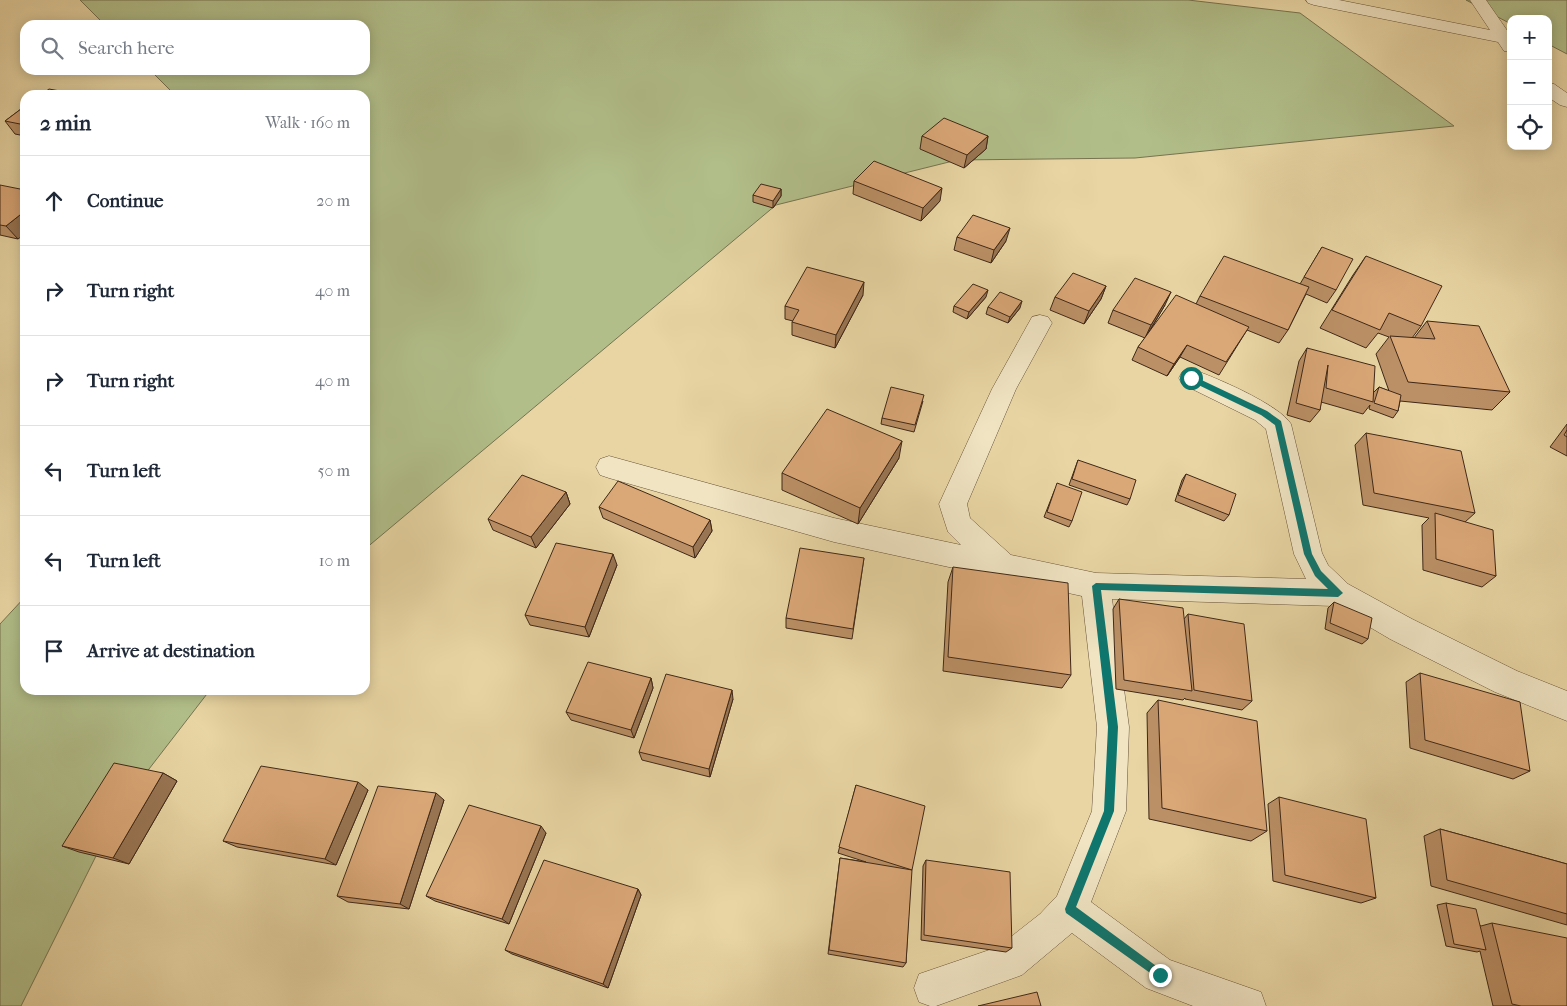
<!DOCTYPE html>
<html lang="en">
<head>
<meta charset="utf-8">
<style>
  body { margin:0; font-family:"IM FELL French Canon",serif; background:#f2f2f3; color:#1f2937 }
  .controls { position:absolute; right:15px; top:15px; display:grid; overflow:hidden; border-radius:10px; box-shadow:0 2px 12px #0003 }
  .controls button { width:45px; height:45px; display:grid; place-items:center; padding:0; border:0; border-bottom:1px solid #e0e1e3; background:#fff; color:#1f2937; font:25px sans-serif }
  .stop { position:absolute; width:15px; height:15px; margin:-11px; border:4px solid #0f766e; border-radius:50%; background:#fff }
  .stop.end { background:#0f766e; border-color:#fff; box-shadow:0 1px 5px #0008 }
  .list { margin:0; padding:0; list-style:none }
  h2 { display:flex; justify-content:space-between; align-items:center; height:65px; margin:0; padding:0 20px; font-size:21px }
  h2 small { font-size:16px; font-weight:400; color:#747a83 }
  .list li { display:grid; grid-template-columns:32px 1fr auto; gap:15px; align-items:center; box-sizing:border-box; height:90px; padding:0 20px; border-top:1px solid #e0e1e3 }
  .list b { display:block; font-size:19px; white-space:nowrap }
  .list em { font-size:16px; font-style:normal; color:#747a83 }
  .icon { flex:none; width:28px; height:28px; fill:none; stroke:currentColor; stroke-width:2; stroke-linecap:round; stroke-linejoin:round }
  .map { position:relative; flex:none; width:1567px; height:1006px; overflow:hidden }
  .search { position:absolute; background:#fff; box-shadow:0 2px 12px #0003; left:20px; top:20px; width:350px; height:55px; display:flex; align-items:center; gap:12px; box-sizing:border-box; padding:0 18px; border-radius:15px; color:#747a83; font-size:19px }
  .panel { position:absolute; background:#fff; box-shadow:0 2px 12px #0003; left:20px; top:90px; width:350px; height:605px; border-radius:15px }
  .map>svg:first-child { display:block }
  .green { fill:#b1be89; stroke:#787350 }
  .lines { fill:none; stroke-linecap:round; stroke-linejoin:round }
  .street-casing { stroke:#69533a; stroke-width:1 }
  .street { fill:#f0e4c3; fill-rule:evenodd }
  .wall { fill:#bb9066; stroke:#3f2817 }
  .shaded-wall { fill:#997553; stroke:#3f2817 }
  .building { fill:#daa777; stroke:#3f2817 }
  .route { fill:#0f766e }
</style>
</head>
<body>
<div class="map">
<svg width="1567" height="1006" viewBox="0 0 1567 1006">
  <rect width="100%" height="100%" fill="#e8d5a3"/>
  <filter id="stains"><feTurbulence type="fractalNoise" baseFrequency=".004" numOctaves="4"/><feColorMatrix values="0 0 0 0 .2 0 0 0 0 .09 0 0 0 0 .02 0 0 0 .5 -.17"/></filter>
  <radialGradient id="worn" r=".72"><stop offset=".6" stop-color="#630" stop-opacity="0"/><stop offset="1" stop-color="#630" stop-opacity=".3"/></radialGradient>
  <!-- green -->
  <path class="green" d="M80 0H1188L1300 13 1454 126 1135 158 957 160 776 205 365 549V95H175L150 70H365V25H105Z
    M1466 0H1567V54L1548 44V19H1511V24Z
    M25 597V690H210L122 804 21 1006H0V624Z"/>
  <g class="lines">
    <defs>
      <path id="street" d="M1306 0H1339L1490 30 1470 0H1486L1511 36V52L1504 51 1498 42 1314 5 1308 3Z
        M1548 83 1554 84 1567 93V107L1560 105 1548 97Z
        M1040 315 1048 317 1052 323 1016 389 967 504 970 518 1011 555 1096 573 1306 579 1294 554 1266 429 1255 420 1182 384 1179 378 1182 372 1191 369C1213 376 1280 405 1291 424L1322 553 1328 565 1348 584 1412 619 1517 671 1567 691V721L1495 692 1390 639 1334 606 1112 599 1129 727 1126 811 1091 902 1170 960 1261 992 1266 1006H1193L1146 988 1072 933 1022 975 936 1006H930L919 1002 914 988 919 974 998 947 1040 914 1057 896 1092 811 1097 727 1082 596 834 542 609 478 600 475 596 467 600 459 609 456 834 518 961 545 948 532 939 504 992 389 1032 317Z"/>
    </defs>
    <!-- street casing -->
    <use href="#street" class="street-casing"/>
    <!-- street -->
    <use href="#street" class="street"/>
  </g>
  <!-- wall -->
  <path class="wall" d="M25 106V136L15 134 5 121Z
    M922 136H988L986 149 964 168 920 149Z
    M854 181 940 201 921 221 853 194Z
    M0 185 18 239 0 235Z
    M781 189V196L773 208 753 202V195Z
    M957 237 1006 241 991 263 954 250Z
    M1322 247 1336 290 1327 303 1306 294 1288 330 1279 343 1247 330 1219 375 1180 357 1167 376 1132 360 1138 347 1145 338 1108 323 1113 310 1165 305 1148 334 1196 304 1200 296 1300 284Z
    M1366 256 1421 326 1412 338H1414L1427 321 1510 392 1492 410 1400 401 1398 411 1393 418 1369 409 1370 405 1363 414 1321 402 1320 410 1310 422 1287 415 1299 361 1307 348 1373 393 1379 387 1389 391 1376 354 1389 337 1378 333 1366 348 1320 328 1353 275Z
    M1106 286 1101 299 1084 324 1050 310 1055 297Z
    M863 295 835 348 792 335V322L793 321 785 319V306Z
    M986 297 967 319 953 312 954 306Z
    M988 307 1020 308 1008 323 986 314Z
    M923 401 914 432 881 424 882 418Z
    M1567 424V456L1550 447Z
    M1366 433 1475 513 1465 522 1496 576 1482 587 1423 570 1422 525 1429 518 1363 505 1355 445Z
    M899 458 858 524 782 490V473Z
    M1078 460 1130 499 1127 505 1069 485Z
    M1186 474 1229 515 1224 521 1175 501 1182 480Z
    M1055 489 1072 521 1069 527 1044 517Z
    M566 492 570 504 536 548 493 530 488 519Z
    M599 507 710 520 712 531 695 558 603 518Z
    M864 558 852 639 786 628V618Z
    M617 565 589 637 530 625 525 615Z
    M953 567 1071 675 1062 688 943 671 948 582Z
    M1119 599 1184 619 1188 614 1252 701 1242 710 1185 699V698L1183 700 1116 689 1113 609Z
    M1334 602 1368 639 1362 644 1325 629 1328 608Z
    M1420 673 1530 771 1513 779 1410 748 1406 682Z
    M651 678 653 688 634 738 571 720 566 712Z
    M733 699 710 777 642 760 639 752Z
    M1158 700 1267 831 1251 841 1149 819 1147 713Z
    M163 773 177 781 129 864 79 852 62 846Z
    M856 785 911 870 906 963 903 967 828 954 840 858 866 862 838 853Z
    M368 790 336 865 237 847 223 841Z
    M1279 797 1376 898 1361 903 1273 881 1268 804Z
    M444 800 409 909 348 902 337 896Z
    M1440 829 1567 864V925L1431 886 1424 836Z
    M546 833 509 924 435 901 426 896Z
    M926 860 1012 948 1006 952 921 940 923 866Z
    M638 889 641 895 608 988 512 954 505 950Z
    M1446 903 1481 926 1492 923 1567 1006H1493L1480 951 1477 952 1446 946 1437 905Z"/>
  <!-- shaded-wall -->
  <path class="shaded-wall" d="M988 136 986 149 964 168 967 155Z
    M942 188 940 201 921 221 923 208Z
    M781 189V196L773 208V201Z
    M25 211V234L18 239 6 226Z
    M1010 228 1006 241 991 263 994 250Z
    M864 282 863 295 835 348 836 335Z
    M1106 286 1101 299 1084 324 1089 311Z
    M988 290 986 297 967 319 969 312Z
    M1171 292 1165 305 1145 338 1151 325Z
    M1022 301 1020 308 1008 323 1010 317Z
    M1187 345 1180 357 1167 376 1174 364Z
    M902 441 899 458 858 524 860 508Z
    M566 492 570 504 536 548 531 537Z
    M710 520 712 531 695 558 693 547Z
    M613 554 617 565 589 637 585 627Z
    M651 678 653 688 634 738 631 730Z
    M732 690 733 699 710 777 709 769Z
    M163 773 177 781 129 864 113 858Z
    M358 782 368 790 336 865 325 859Z
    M436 793 444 800 409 909 400 904Z
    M541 826 546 833 509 924 502 919Z
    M638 889 641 895 608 988 603 984Z"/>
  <!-- building -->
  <path class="building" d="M49 89 82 95H41Z
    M25 106V125L5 121Z
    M944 118 988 136 967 155 922 136Z
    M874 161 942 188 923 208 854 181Z
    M761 184 781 189 773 201 753 195Z
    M0 185 25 190V211L6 226 0 225Z
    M973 215 1010 228 994 250 957 237Z
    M1322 247 1353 259 1336 290 1304 277Z
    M1224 256 1309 287 1288 330 1200 296Z
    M1366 256 1442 286 1421 326 1389 313 1380 330 1332 310Z
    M807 267 864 282 836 335 792 322 799 310 785 306Z
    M1073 273 1106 286 1089 311 1055 297Z
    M1135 278 1171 292 1151 325 1113 310Z
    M973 284 988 290 969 312 954 306Z
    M1000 292 1022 301 1010 317 988 307Z
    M1176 295 1249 327 1226 362 1187 345 1174 364 1138 347Z
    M1427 321 1479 326 1510 392 1408 382 1390 336 1435 339Z
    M1307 348 1375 366 1373 402 1326 388 1328 365 1320 410 1296 403Z
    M891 387 924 395 915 425 882 418Z
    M1379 387 1401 395 1398 411 1374 403Z
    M827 409 902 441 860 508 782 473Z
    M1567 430V437L1564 435Z
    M1366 433 1461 451 1475 513 1374 493Z
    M1078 460 1136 480 1130 499 1072 479Z
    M1186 474 1236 494 1229 515 1178 495Z
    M522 475 566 492 531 537 488 519Z
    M618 481 710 520 693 547 599 507Z
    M1057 483 1082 492 1072 521 1047 512Z
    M1435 513 1493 530 1496 576 1436 559Z
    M556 543 613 554 585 627 525 615Z
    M800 548 864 558 853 629 786 618Z
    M953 567 1068 583 1071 675 948 657Z
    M1119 599 1183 608 1192 691 1124 680Z
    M1334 602 1372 618 1368 639 1330 623Z
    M1188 614 1244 624 1252 701 1194 690Z
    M588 662 651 678 631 730 566 712Z
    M1420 673 1520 702 1530 771 1425 740Z
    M666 674 732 690 709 769 639 752Z
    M1158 700 1257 721 1267 831 1162 808Z
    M114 763 163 773 113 858 62 846Z
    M261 766 358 782 325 859 223 841Z
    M856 785 925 806 912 870 839 847Z
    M378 786 436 793 400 904 337 896Z
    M1279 797 1366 819 1376 898 1285 875Z
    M469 805 541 826 502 919 426 896Z
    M1440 829 1567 864V914L1447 880Z
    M840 858 912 870 906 963 829 950Z
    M544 860 638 889 603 984 505 950Z
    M926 860 1010 872 1012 948 924 935Z
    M1446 903 1476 909 1486 950 1454 944Z
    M1492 923 1567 938V1006H1521L1512 1004Z
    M1037 992 1041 1006H978Z"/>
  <!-- route -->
  <path class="route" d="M1191 375 1267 411 1281 421 1312 554 1321 571 1343 593 1338 597 1101 590 1118 727 1114 811 1076 907 1163 971 1165 975 1163 979 1160 980 1066 913 1065 909 1104 811 1108 727 1092 586 1096 583 1328 589 1315 576 1304 554 1275 425 1261 415 1188 380V376Z"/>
  <rect width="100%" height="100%" filter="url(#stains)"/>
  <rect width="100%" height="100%" fill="url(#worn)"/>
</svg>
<div class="controls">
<button>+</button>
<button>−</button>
<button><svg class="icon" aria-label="locate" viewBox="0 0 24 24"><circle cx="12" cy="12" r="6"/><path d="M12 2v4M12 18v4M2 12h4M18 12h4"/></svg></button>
</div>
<div class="stop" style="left:1191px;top:378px"></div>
<div class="stop end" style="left:1160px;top:975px"></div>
<div class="search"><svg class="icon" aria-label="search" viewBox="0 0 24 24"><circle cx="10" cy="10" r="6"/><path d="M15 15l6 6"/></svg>Search here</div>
<section class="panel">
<h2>2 min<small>Walk · 160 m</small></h2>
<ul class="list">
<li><svg class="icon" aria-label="ahead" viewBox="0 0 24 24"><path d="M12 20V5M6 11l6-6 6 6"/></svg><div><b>Continue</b></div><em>20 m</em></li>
<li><svg class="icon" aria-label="right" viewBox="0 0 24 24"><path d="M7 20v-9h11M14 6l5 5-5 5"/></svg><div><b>Turn right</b></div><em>40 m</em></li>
<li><svg class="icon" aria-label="right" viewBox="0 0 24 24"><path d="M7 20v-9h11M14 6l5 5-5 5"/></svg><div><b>Turn right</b></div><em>40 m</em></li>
<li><svg class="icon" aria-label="left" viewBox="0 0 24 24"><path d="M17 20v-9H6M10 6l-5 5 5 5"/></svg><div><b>Turn left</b></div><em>50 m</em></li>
<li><svg class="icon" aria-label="left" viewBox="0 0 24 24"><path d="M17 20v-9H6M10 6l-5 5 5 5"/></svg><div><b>Turn left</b></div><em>10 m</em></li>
<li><svg class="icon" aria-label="arrive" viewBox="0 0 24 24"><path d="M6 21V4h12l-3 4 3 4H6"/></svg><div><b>Arrive at destination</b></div></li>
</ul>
</section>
</div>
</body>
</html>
